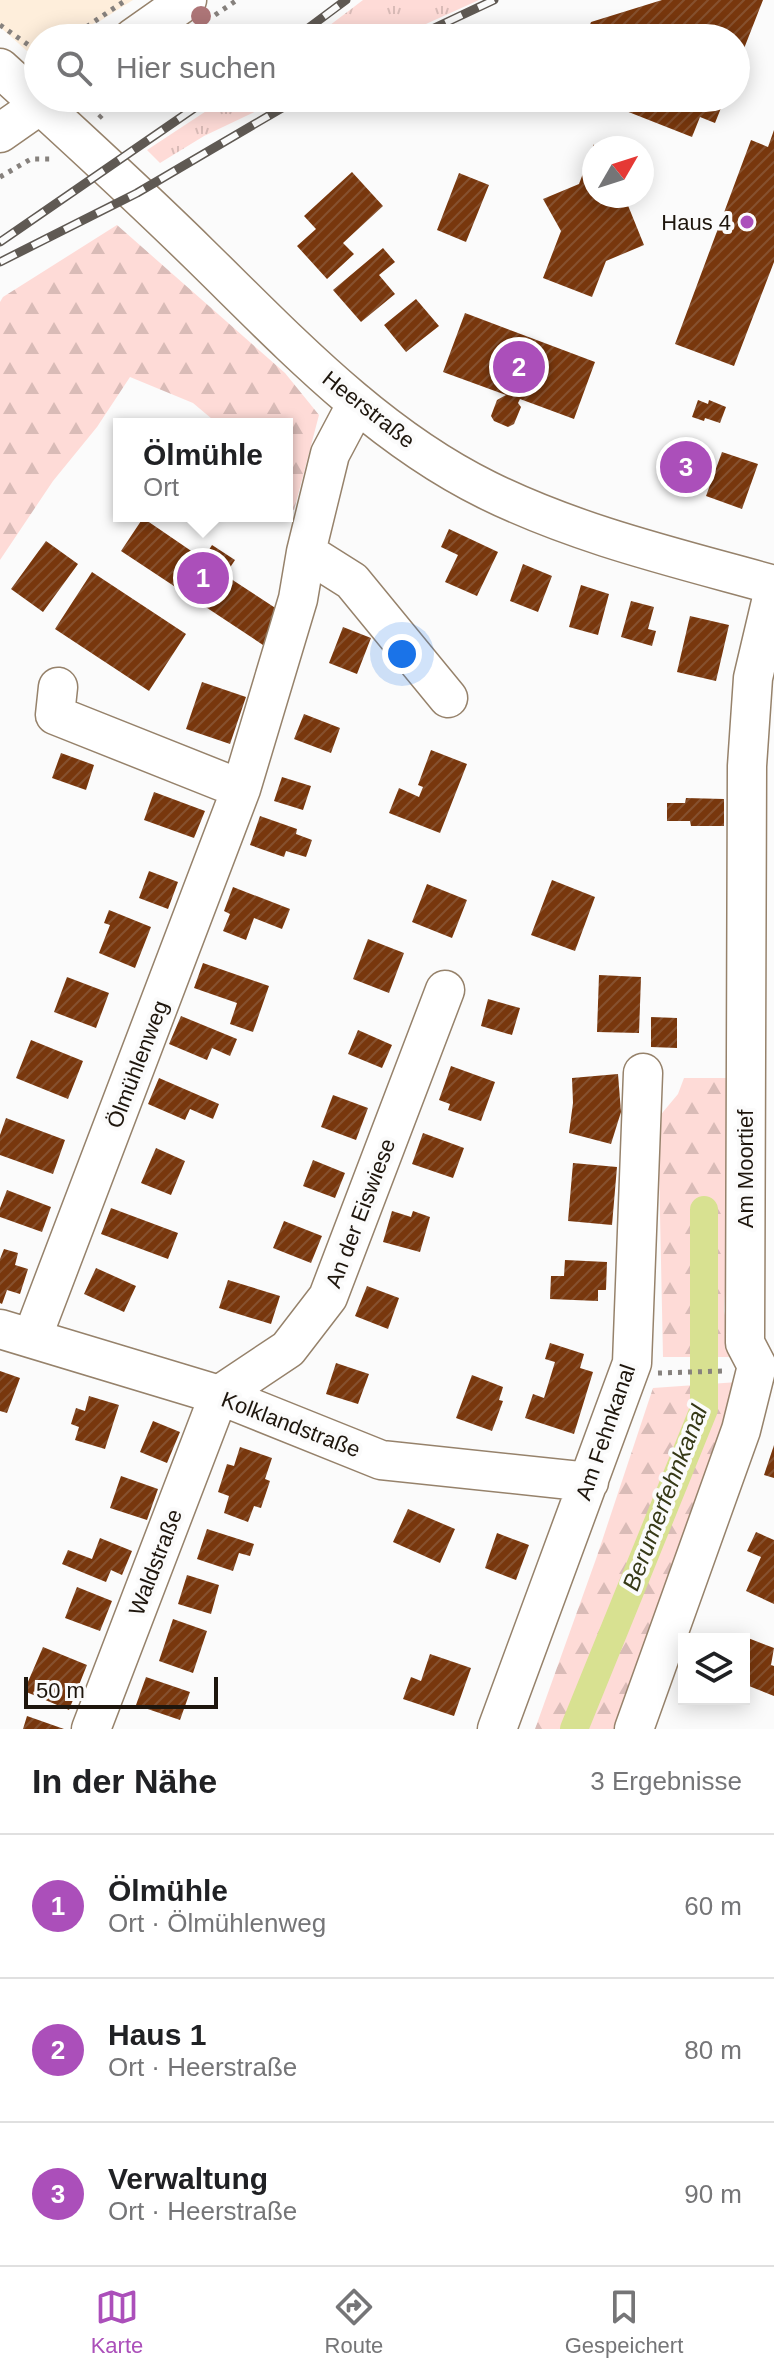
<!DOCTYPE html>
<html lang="de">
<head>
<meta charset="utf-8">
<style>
  body { margin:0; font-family:Helvetica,sans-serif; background:#f2f2f2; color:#202124 }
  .controls { position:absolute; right:24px; bottom:24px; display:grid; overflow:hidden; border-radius:0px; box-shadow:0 4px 20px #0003 }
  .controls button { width:72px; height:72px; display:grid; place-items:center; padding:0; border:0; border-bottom:2px solid #e0e0e0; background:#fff; color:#202124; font:40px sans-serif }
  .compass { position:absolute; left:582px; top:136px; width:72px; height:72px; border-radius:50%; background:#fff; box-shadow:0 4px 20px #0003; rotate:51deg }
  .scale { position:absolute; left:24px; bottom:20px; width:194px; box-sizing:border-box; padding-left:8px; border:4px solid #1e160d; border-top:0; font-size:22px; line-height:28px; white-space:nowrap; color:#1e160d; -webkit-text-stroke:6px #fbfbfb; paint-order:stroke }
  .you { position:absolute; left:402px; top:654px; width:28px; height:28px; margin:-20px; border:6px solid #fff; border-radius:50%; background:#1a73e8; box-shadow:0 0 0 12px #1a73e833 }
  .badge { display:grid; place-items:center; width:52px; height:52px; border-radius:50%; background:#ab4fba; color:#fff; font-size:26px; font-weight:700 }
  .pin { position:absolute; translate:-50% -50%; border:4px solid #fff; box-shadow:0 2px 8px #0006 }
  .popup { position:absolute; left:113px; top:418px; width:180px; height:104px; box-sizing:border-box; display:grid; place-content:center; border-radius:0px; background:#fff; filter:drop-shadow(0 2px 6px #0005); font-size:26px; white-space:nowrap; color:#757577 }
  .popup b { font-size:30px; color:#202124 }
  .popup::after { content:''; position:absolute; left:50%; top:100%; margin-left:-16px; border:16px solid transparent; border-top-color:#fff }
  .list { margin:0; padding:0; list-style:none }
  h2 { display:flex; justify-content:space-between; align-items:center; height:104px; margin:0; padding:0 32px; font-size:34px }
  h2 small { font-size:26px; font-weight:400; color:#757577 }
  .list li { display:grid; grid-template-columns:52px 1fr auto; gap:24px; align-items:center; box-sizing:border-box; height:144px; padding:0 32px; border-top:2px solid #e0e0e0 }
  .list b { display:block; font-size:30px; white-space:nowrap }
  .list p { margin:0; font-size:26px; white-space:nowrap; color:#757577 }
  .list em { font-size:26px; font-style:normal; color:#757577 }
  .icon { flex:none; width:44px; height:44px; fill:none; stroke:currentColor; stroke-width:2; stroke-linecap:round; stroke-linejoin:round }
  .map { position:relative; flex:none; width:774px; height:1729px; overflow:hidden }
  .search { position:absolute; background:#fff; box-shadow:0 4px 20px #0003; left:24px; right:24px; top:24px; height:88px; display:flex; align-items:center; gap:20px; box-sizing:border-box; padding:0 28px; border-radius:44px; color:#757577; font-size:30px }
  .sheet { height:536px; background:#fff }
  nav { display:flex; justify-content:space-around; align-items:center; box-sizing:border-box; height:112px; border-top:2px solid #e0e0e0; background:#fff; font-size:22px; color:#757577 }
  nav a { display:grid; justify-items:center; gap:4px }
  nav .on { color:#ab4fba }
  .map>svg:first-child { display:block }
  .built { fill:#feeedb }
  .grass { fill:url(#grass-tufts) }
  .forest { fill:url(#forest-firs) }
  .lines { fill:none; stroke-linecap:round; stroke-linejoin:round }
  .canal { stroke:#d8e191; stroke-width:28 }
  .building { fill:url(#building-hatch) }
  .minor-casing { stroke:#96826b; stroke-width:41 }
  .path { stroke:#86817d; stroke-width:5; stroke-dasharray:4 6; stroke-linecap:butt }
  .minor { stroke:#fff; stroke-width:38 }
  .rail-casing { stroke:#5f5953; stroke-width:9 }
  .rail { stroke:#fbfbfb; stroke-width:6; stroke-dasharray:18; stroke-linecap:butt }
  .tree { fill:#ae7678 }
  .poi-dot { fill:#ab4fba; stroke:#fbfbfb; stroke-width:3 }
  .labels { text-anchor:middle; stroke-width:8; stroke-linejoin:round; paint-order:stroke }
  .poi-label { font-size:22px; fill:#1e160d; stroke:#fbfbfb; text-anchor:end }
  .street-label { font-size:22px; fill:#1e160d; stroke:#fbfbfb }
  .water-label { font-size:24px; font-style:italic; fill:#363917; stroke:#fbfbfb }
</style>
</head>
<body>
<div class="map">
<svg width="774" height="1729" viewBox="0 0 774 1729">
  <defs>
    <pattern id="grass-tufts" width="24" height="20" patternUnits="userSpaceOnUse" patternTransform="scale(2)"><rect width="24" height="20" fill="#fedbd7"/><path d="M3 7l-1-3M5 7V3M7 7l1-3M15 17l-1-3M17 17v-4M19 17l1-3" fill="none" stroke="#d9bbb7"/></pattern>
    <pattern id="forest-firs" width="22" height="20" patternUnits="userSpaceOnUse" patternTransform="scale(2)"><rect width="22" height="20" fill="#fedbd7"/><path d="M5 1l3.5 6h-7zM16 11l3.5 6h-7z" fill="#d9bbb7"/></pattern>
    <pattern id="building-hatch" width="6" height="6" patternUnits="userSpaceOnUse" patternTransform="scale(2)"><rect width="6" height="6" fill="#78370d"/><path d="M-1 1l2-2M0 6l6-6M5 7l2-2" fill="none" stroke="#86512f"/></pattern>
  </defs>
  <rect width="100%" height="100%" fill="#fbfbfb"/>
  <!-- built -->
  <path class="built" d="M0 0H133L100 21 58 38H38V46L27 51 0 27Z"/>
  <!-- grass -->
  <path class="grass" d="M363 0H479L395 38H313Z
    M226 98H284L204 136 160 163 147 150Z"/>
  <!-- forest -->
  <path class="forest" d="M117 225 285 373 319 415 294 510 287 507V424H218L193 403 130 377 97 427 53 481 0 560V302L3 297Z
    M684 1078H736L724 1311 735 1357H663L658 1118 678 1094Z
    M738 1382 618 1729H535L596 1559 653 1388Z"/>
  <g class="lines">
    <!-- canal -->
    <path class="canal" d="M574 1729 704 1409V1210"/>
  </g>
  <!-- building -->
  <path class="building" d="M662 0H763L736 69V38H710L713 32 697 38H585L591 22Z
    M593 98H725L715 123 700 117 692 137Z
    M774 130V262L734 366 675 344 751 140 768 147Z
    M594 144V196H630L627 203 644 245 606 261 592 297 543 278 561 231 543 199 579 184Z
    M352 172 383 206 343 243 354 254 327 279 297 246 316 229 304 216Z
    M459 173 489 185 466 242 437 230Z
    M383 248 395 262 379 275 395 294 361 322 333 290Z
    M416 299 439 326 406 352 384 325Z
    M465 313 595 362 574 419 520 399 518 403 521 407 514 424 508 427 494 421 491 416 497 400 506 395 443 372Z
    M698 400 708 404 709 400 726 407 720 423 705 418 704 421 692 417Z
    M678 441 708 452 694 492 664 482Z
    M722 452 758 464 742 509 706 496Z
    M143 518 203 559 212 545 235 560 225 575 283 613 263 645 121 551Z
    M449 529 498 552 477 596 445 582 458 555 441 547Z
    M46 541 78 564 43 612 11 589Z
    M523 564 552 576 538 612 510 601Z
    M92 572 186 634 149 691 55 629Z
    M581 585 609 594 598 635 569 627Z
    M631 601 654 607 648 629 656 631 652 646 621 637Z
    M690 616 729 625 716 681 677 672Z
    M343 627 371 638 357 674 329 663Z
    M202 682 246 697 230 744 186 729Z
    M304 714 340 728 331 753 294 739Z
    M431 750 467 764 440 833 389 813 399 788 419 797 423 787 418 785Z
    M61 753 94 765 86 790 52 778Z
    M282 777 311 786 303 810 274 801Z
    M154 792 205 811 194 838 144 820Z
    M686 798 724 799V826H691L690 821H667V803H685Z
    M260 816 297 829 296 834 312 840 306 857 286 851 284 857 250 845Z
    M149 871 178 882 168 909 139 898Z
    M552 880 595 897 575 951 531 935Z
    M427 884 467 900 452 938 412 922Z
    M233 887 290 909 282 929 254 918 246 940 223 931 230 914 224 911Z
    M109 910 151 927 135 968 99 953 110 925 104 923Z
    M368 939 404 953 389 993 353 979Z
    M203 963 269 986 253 1032 230 1024 237 1003 194 988Z
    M599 975 641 977 639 1033 597 1032Z
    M67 977 109 993 96 1028 54 1012Z
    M488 999 520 1008 512 1035 481 1026Z
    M181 1016 237 1039 230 1056 212 1048 207 1060 169 1044Z
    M651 1017 677 1018V1048L651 1047Z
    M358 1030 392 1045 382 1068 348 1054Z
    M31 1040 83 1061 68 1099 16 1078Z
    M451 1066 495 1082 481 1121 448 1110 450 1104 439 1100Z
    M618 1074 621 1112 611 1144 569 1133 573 1103 572 1078Z
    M159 1078 219 1104 213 1119 190 1109 185 1120 148 1104Z
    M333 1095 368 1108 356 1140 321 1127Z
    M6 1118 65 1140 53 1174 0 1155V1135Z
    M423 1133 464 1148 453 1178 412 1164Z
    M156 1148 185 1161 171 1195 141 1183Z
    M313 1160 345 1173 335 1198 303 1186Z
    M573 1163 617 1167 612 1225 568 1221Z
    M7 1190 51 1207 42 1232 0 1217V1208Z
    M111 1208 178 1233 168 1259 101 1234Z
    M392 1211 411 1217 413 1211 430 1217 420 1252 383 1242Z
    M284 1221 322 1236 311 1263 273 1248Z
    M4 1249 18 1253 15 1265 28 1269 20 1294 7 1290 2 1304 0 1303V1259Z
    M565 1260 607 1262 606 1290H598V1301L550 1299 551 1276H564Z
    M96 1268 136 1286 124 1312 84 1294Z
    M228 1280 280 1296 271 1324 219 1308Z
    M367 1286 399 1298 388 1329 355 1316Z
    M550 1343 584 1354 580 1368 593 1372 574 1434 525 1418 533 1394 544 1398 555 1362 545 1359Z
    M336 1363 369 1374 358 1404 326 1394Z
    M0 1371 20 1378 7 1413 0 1411Z
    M472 1375 503 1387 499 1400 503 1401 492 1431 456 1418Z
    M89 1396 119 1405 105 1449 75 1440 79 1427 71 1424 76 1408 85 1411Z
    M153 1421 180 1432 167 1463 140 1452Z
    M774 1445V1478L764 1475Z
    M240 1447 272 1458 265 1479 270 1481 261 1508 254 1506 248 1522 224 1513 229 1496 218 1492 227 1464 234 1466Z
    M121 1476 158 1489 147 1520 110 1508Z
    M408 1509 455 1529 440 1563 393 1542Z
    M207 1529 254 1544 250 1556 239 1553 233 1571 197 1559Z
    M756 1532 774 1540V1604L746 1591 761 1557 747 1551Z
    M497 1533 529 1545 516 1580 485 1568Z
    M100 1538 132 1551 122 1575 111 1570 106 1582 62 1564 68 1550 92 1559Z
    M187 1575 219 1585 211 1614 178 1604Z
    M77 1587 112 1601 100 1631 65 1618Z
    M173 1619 207 1631 193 1673 159 1661Z
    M748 1638 774 1648 771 1665 774 1666V1696L744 1684V1649Z
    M43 1647 87 1665 69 1710 24 1691Z
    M430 1654 471 1668 454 1716 403 1699 411 1677 421 1681Z
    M146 1677 190 1692 180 1720 136 1705Z
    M27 1716 64 1729H23Z"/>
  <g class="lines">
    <defs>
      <path id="minor" d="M133 38 187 0
        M0 68C67 129 134 190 199 254 287 340 375 435 487 490 578 535 677 558 774 585
        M0 133 50 98
        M306 552 352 581 448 698
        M58 687 55 715 241 789
        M0 1329 219 1395 381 1460 589 1482
        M32 1338 241 789 298 599 306 552 330 454 357 403
        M91 1729 219 1395 288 1349 328 1297 445 990
        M497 1729 632 1363 643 1073
        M634 1729 741 1430 757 1366 745 1343 747 766 753 678 774 589"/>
    </defs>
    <!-- minor casing -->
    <use href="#minor" class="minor-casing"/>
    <!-- path -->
    <path class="path" d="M215 15 237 0
      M0 25 30 46 38 47
      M70 38 126 0
      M99 118 103 114 108 98
      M0 177 31 159H54
      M658 1373 724 1371"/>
    <!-- minor -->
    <use href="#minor" class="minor"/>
    <defs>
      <path id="rail" d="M295 38 346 0
        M413 38 494 0
        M0 242 209 98
        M0 262 137 193 299 98"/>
    </defs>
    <!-- rail casing -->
    <use href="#rail" class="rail-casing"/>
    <!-- rail -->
    <use href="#rail" class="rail"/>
  </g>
  <!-- trees -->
  <circle class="tree" cx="201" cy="16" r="10"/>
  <!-- markers -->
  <circle class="poi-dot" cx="747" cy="222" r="8"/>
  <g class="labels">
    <!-- poi labels -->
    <g class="poi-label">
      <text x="731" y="230">Haus 4</text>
    </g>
    <!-- street labels -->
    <g class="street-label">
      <text transform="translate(369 409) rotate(38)" y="8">Heerstraße</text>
      <text transform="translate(137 1064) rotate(-69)" y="8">Ölmühlenweg</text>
      <text transform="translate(745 1169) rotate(-90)" y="8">Am Moortief</text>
      <text transform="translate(360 1213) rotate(-69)" y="8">An der Eiswiese</text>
      <text transform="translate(291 1424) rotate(21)" y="8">Kolklandstraße</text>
      <text transform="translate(605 1432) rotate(-71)" y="8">Am Fehnkanal</text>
      <text transform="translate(155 1562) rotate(-69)" y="8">Waldstraße</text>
    </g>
    <!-- water labels -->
    <g class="water-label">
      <text transform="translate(665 1498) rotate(-69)" y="8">Berumerfehnkanal</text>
    </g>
  </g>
</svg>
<div class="controls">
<button><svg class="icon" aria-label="layers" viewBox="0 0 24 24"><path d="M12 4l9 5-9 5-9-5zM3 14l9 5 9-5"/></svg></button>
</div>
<svg class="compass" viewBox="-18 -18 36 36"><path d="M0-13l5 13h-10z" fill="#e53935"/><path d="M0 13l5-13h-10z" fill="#757577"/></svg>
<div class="scale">50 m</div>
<div class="you"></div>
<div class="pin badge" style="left:203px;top:578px">1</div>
<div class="popup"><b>Ölmühle</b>Ort</div>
<div class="pin badge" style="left:519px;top:367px">2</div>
<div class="pin badge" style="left:686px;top:467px">3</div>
<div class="search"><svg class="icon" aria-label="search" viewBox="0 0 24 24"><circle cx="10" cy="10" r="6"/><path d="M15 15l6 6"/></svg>Hier suchen</div>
</div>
<section class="sheet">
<h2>In der Nähe<small>3 Ergebnisse</small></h2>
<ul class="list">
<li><span class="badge">1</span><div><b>Ölmühle</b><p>Ort · Ölmühlenweg</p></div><em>60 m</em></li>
<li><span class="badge">2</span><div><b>Haus 1</b><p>Ort · Heerstraße</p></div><em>80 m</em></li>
<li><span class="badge">3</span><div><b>Verwaltung</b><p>Ort · Heerstraße</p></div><em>90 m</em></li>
</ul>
</section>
<nav>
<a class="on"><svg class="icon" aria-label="map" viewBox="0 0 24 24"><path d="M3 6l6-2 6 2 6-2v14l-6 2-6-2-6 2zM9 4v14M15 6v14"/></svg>Karte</a>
<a><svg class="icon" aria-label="directions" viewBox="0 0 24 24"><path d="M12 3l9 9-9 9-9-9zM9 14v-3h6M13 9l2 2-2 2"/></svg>Route</a>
<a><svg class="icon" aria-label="saved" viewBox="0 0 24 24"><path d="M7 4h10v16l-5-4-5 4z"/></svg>Gespeichert</a>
</nav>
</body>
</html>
